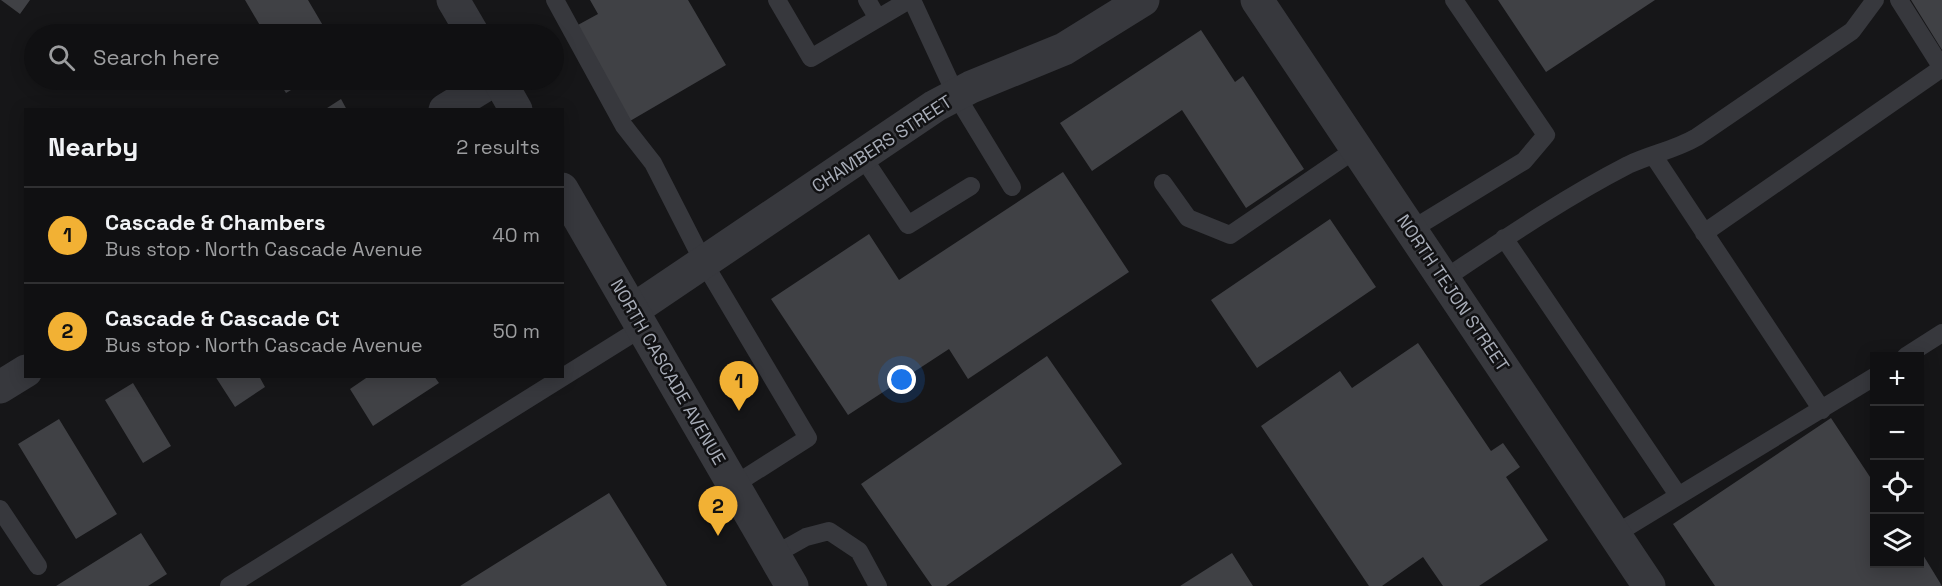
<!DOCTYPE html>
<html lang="en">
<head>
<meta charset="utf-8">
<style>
  body { margin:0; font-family:"Space Grotesk",sans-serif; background:#19191b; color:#f1f3f6 }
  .controls { position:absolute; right:18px; bottom:18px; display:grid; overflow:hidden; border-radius:0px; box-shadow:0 3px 15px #0003 }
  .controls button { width:54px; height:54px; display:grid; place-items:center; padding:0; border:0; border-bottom:2px solid #303032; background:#101012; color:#f1f3f6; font:30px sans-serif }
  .you { position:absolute; left:902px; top:380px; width:21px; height:21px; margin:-15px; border:4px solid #fff; border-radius:50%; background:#1a73e8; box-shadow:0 0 0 9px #1a73e833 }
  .badge { display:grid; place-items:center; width:39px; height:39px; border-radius:50%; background:#f2b134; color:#111; font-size:20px; font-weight:700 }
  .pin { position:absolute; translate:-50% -50px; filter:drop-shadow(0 2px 3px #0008) }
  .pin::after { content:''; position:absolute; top:32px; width:21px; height:18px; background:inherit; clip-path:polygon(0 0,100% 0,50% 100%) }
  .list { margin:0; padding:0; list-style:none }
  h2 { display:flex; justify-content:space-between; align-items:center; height:78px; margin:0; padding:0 24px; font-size:26px }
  h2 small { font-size:20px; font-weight:400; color:#9c9d9f }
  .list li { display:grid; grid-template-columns:39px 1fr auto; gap:18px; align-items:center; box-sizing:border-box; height:96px; padding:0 24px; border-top:2px solid #303032 }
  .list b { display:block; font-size:22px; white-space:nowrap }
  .list p { margin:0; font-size:20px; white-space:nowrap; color:#9c9d9f }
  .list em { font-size:20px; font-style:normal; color:#9c9d9f }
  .icon { flex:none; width:33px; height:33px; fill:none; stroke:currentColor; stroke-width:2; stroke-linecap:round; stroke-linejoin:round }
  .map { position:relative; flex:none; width:1942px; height:586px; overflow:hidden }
  .search { position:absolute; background:#101012; box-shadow:0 3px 15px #0003; left:24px; top:24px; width:540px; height:66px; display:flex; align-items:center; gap:15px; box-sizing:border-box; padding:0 21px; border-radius:33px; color:#9c9d9f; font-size:22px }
  .panel { position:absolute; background:#101012; box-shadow:0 3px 15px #0003; left:24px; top:108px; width:540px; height:270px; border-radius:0px }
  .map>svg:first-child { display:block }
  .building { fill:#404145 }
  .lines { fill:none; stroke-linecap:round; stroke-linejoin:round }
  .service { stroke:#37383d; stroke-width:18 }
  .minor { stroke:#37383d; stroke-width:33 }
  .tertiary { stroke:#37383d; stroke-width:33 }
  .labels { text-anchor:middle; stroke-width:5; stroke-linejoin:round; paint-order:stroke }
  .street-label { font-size:18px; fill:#a8adb8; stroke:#111113 }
</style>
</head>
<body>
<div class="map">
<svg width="1942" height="586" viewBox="0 0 1942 586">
  <rect width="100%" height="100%" fill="#161618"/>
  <!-- building -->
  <path class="building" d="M1 0H30L20 14Z
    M245 0H308L328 34H265Z
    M590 0H688L726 65 630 121 576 26 598 14Z
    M1498 0H1655L1546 72Z
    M1911 0H1942V50Z
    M1201 30 1235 82 1243 76 1304 169 1246 208 1182 110 1092 171 1060 123Z
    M278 80H308L286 93Z
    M341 99 347 110H324Z
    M1063 172 1129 272 968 379 949 349 848 415 771 299 869 234 899 280Z
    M1330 219 1376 287 1257 368 1211 300Z
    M1418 343 1491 451 1503 443 1520 467 1506 477 1548 540 1479 586H1443L1423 557 1382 586H1369L1261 426 1340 371 1352 388Z
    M1047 356 1122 464 946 586H932L861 484Z
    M215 376H259L265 387 235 407Z
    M369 376H434L439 383 373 426 350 389Z
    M133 383 171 446 143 463 105 400Z
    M1831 418 1874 483V564H1920V550L1942 586H1715L1673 524Z
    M59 419 117 514 76 539 18 444Z
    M609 493 667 586H460Z
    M141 533 167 574 148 586H56Z
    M1232 553 1253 586H1180Z"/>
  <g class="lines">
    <!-- service -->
    <path class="service" d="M555 0 624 126 653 163 704 263 808 438 734 485
      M777 0 811 58 909 0
      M867 0 877 17
      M912 0 956 95 1012 187
      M1653 155 1822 410
      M862 156 908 225 971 186
      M1163 183 1188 218 1230 235 1356 149
      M1411 230 1524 161 1546 135 1454 0
      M1704 233 1942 68 1899 0
      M1504 238 1678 495
      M1444 279C1504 239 1564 198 1628 165 1651 154 1675 150 1697 137L1852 31 1875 0
      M1906 356 1942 333
      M0 509 38 566
      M1614 535 1874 377
      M774 555 806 537 829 531 859 551 878 586
      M229 586 643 327"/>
    <!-- minor -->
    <path class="minor" d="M1257 0 1649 586
      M445 110 494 80
      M633 310 935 106 971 87 1064 49 1143 0
      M0 387 26 371"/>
    <!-- tertiary -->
    <path class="tertiary" d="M453 0 473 34
      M499 80 516 110
      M562 189 792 586"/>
  </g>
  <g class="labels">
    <!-- street labels -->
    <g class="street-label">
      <text transform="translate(882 144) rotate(-33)" y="6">CHAMBERS STREET</text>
      <text transform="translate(1453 293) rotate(56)" y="6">NORTH TEJON STREET</text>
      <text transform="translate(668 372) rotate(60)" y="6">NORTH CASCADE AVENUE</text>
    </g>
  </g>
</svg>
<div class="controls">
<button>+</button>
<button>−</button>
<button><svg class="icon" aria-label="locate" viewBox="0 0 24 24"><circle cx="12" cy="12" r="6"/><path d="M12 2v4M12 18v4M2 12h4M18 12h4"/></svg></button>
<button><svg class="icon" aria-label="layers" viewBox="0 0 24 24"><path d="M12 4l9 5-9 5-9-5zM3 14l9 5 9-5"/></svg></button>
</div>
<div class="you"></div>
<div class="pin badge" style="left:739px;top:411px">1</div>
<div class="pin badge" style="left:718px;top:536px">2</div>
<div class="search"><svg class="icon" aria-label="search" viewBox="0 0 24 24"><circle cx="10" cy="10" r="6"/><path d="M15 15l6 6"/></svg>Search here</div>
<section class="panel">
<h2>Nearby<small>2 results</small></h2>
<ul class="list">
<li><span class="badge">1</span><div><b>Cascade &amp; Chambers</b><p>Bus stop · North Cascade Avenue</p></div><em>40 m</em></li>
<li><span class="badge">2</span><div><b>Cascade &amp; Cascade Ct</b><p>Bus stop · North Cascade Avenue</p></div><em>50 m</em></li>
</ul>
</section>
</div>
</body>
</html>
